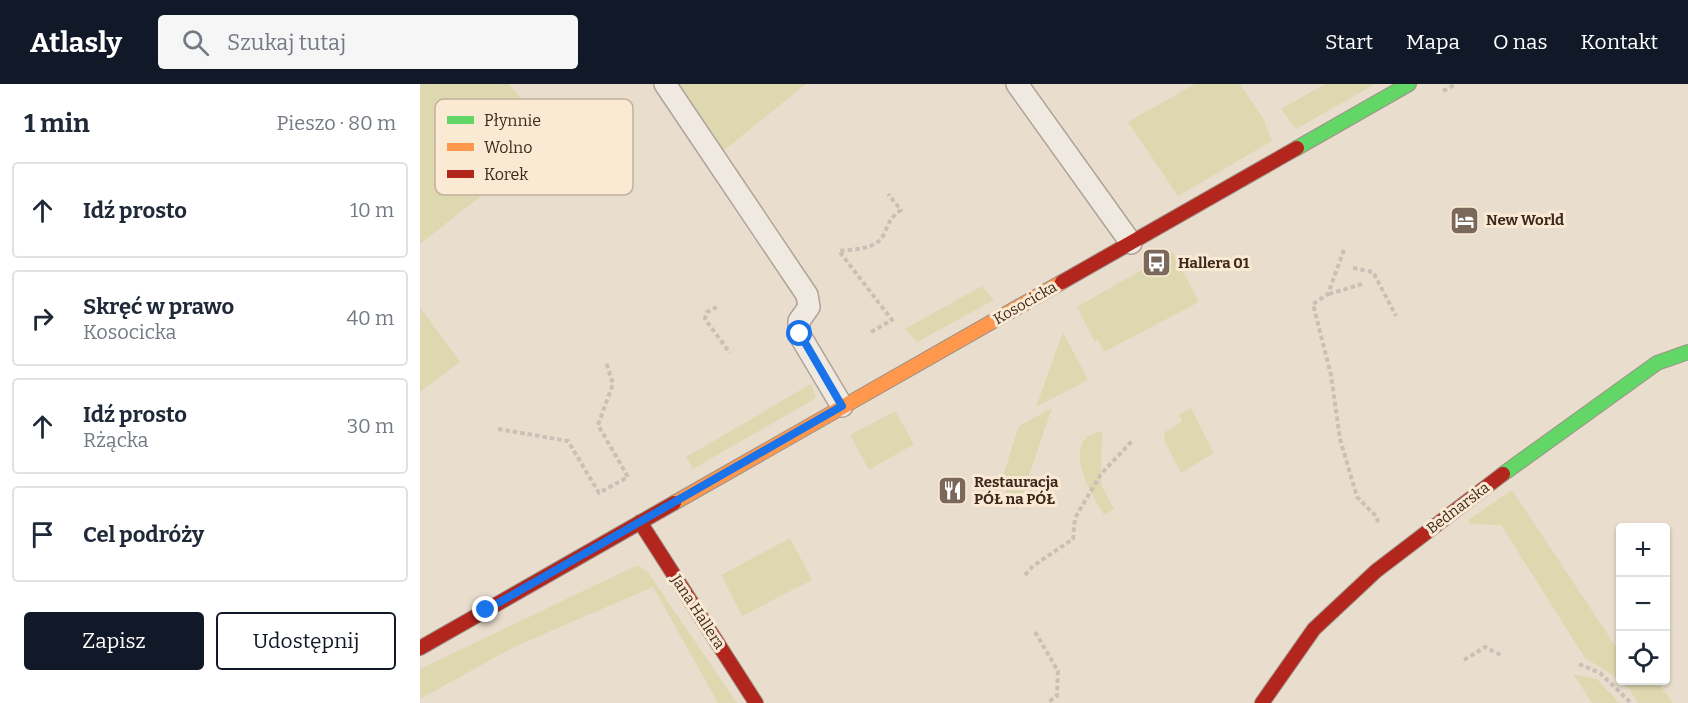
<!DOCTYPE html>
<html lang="pl">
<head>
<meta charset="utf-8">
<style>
  body { margin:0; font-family:Bitter,serif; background:#f6f6f7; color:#1f2937 }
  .controls { position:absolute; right:18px; bottom:18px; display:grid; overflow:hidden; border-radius:6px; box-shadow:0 2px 4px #0004 }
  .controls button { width:54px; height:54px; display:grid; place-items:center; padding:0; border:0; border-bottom:2px solid #e0e1e3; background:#fff; color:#1f2937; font:30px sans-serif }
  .stop { position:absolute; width:18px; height:18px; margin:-14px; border:4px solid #1a73e8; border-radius:50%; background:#fff }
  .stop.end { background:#1a73e8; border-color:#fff; box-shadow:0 2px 6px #0008 }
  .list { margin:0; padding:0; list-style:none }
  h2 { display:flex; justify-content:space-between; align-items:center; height:78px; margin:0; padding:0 24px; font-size:26px }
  h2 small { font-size:20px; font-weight:400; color:#747a83 }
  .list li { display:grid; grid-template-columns:39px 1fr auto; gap:18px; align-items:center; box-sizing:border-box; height:96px; margin:0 12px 12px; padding:0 12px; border:2px solid #e0e1e3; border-radius:6px }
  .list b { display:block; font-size:22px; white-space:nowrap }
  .list p { margin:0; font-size:20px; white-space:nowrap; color:#747a83 }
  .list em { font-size:20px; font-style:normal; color:#747a83 }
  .actions { display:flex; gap:12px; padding:18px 24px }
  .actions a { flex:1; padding:14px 0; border:2px solid #111827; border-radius:6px; text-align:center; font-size:21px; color:#111827 }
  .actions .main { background:#111827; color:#fff }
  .icon { flex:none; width:33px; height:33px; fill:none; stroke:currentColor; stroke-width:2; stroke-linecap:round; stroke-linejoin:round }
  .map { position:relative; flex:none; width:1268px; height:619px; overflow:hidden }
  header { display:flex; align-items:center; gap:36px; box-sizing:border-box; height:84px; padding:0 30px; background:#111827; color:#fff }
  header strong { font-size:28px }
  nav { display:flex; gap:33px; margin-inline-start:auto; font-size:21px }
  .search { width:420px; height:54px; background:#f6f6f7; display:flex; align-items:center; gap:15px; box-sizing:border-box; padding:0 21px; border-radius:6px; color:#747a83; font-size:22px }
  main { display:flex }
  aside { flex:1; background:#fff }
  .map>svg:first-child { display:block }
  .green { fill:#ddd8af }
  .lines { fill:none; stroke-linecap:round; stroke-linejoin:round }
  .lane-casing { stroke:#aea397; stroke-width:24 }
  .fast-casing { stroke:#9e9287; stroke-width:16 }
  .slow-casing { stroke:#9e9287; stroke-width:16 }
  .jam-casing { stroke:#9e9287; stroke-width:16 }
  .path { stroke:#c9c0b7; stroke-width:4; stroke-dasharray:4.5 3; stroke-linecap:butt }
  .lane { stroke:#f0e9e1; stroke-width:21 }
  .fast { stroke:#63d668; stroke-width:14 }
  .slow { stroke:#ff974d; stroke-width:14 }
  .jam { stroke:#b3261e; stroke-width:14 }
  .route { stroke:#1a73e8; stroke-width:8 }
  .labels { text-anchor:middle; stroke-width:6; stroke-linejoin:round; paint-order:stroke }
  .poi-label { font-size:15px; font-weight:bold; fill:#3f291d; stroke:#faead4; text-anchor:start }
  .street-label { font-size:15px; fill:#3f291d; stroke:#faead4 }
  .key { fill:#faead4; stroke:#c2b09d; stroke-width:1.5 }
  .key-label { font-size:16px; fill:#3f291d }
</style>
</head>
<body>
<header>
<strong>Atlasly</strong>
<div class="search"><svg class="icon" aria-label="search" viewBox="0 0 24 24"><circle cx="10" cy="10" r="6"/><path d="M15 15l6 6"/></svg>Szukaj tutaj</div>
<nav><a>Start</a><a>Mapa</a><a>O nas</a><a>Kontakt</a></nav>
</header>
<main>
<aside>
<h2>1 min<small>Pieszo · 80 m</small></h2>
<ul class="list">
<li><svg class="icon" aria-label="ahead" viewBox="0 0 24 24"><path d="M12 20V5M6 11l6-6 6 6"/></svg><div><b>Idź prosto</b></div><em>10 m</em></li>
<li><svg class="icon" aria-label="right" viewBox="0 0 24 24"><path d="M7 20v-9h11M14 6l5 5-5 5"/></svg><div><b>Skręć w prawo</b><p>Kosocicka</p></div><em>40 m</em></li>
<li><svg class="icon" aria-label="ahead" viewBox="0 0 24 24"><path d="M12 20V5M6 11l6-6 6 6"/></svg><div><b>Idź prosto</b><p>Rżącka</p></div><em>30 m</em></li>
<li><svg class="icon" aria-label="arrive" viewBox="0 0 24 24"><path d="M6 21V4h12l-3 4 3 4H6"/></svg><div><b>Cel podróży</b></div></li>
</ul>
<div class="actions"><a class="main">Zapisz</a><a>Udostępnij</a></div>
</aside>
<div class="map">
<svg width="1268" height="619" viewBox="0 0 1268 619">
  <rect width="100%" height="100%" fill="#e9dece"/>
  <!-- green -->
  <path class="green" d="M0 0H89L133 55 0 160Z
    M256 0H386L303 67Z
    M775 0H820L843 34 852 57 758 112 708 38Z
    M905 0H955L876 45 861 25Z
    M753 168 779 218 684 268 678 256 675 258 657 223Z
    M562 202 574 216 497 258 485 245Z
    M0 223 40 278 0 308Z
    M643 248 668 296 616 323Z
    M391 300 396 314 273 385 266 373Z
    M632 324 597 427 581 398 599 342Z
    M771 324 794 369 761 389 744 356 745 348 762 338 759 331Z
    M475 327 494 360 449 386 430 351Z
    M682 347 681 400 694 425 684 431C673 412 646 370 668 352 672 350 678 348 682 347Z
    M1092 406 1200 569V596L1237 597 1253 619H1218L1209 605 1193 591 1165 574 1081 441 1051 440 1048 436Z
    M370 454 392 496 322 532 301 491Z
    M218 482 227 487 317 619H298L233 503 96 562 0 615V585L211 484Z
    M1153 590 1177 595 1199 619H1172Z"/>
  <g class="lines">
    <defs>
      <path id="lane" d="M245 0 387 211 389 223 379 237V250L422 322
        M597 0 711 159"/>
      <path id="fast" d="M877 64 989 0
        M1083 390 1237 279 1268 268"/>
      <path id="slow" d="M254 419 642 198"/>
      <path id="jam" d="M642 198 877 64
        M220 438 336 619
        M0 564 254 419
        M842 619 894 545 956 487 1083 390"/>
    </defs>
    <!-- lane casing -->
    <use href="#lane" class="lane-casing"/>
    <!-- fast casing -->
    <use href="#fast" class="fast-casing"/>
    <!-- slow casing -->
    <use href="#slow" class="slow-casing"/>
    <!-- jam casing -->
    <use href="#jam" class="jam-casing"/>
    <!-- path -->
    <path class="path" d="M1023 7 1036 0
      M924 166 908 210 893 220 911 291 920 355 937 413 957 433 958 441
      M933 184 953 188 976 232
      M909 210 942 200
      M297 223 287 228 285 235 310 269
      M451 248 472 236 419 167C435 165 456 166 464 150 470 137 469 135 481 126L468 110
      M78 345 148 357 179 409 208 393 178 341 193 300 186 278
      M605 491 613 482 653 455 655 434 681 390 713 356
      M615 548 638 587 637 612 627 619
      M1044 576 1065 563 1083 572
      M1159 580 1180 589 1211 619"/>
    <!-- lane -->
    <use href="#lane" class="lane"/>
    <!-- fast -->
    <use href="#fast" class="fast"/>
    <!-- slow -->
    <use href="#slow" class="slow"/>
    <!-- jam -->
    <use href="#jam" class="jam"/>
  </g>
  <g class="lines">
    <!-- route -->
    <path class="route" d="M66 526 422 322 380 250"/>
  </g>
  <!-- icons -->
  <defs>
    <symbol id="hotel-square" viewBox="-11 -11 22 22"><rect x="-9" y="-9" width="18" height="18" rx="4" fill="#7a685b" stroke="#faead4"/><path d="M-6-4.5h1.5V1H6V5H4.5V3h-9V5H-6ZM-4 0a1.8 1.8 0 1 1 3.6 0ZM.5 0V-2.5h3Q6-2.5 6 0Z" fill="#fff"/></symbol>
    <symbol id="bus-square" viewBox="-11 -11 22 22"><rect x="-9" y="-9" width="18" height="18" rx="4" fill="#7a685b" stroke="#faead4"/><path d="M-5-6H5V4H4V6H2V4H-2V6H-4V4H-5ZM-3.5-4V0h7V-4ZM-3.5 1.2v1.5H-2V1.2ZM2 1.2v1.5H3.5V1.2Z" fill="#fff"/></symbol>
    <symbol id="restaurant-square" viewBox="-11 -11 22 22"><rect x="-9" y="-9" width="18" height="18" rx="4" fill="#7a685b" stroke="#faead4"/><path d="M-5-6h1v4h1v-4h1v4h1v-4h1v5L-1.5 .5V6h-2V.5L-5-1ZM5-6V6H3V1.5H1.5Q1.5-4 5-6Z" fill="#fff"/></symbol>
  </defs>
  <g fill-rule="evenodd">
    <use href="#hotel-square" x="1028" y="120" width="33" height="33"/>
    <use href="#bus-square" x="720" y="162" width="33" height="33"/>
    <use href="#restaurant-square" x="516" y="390" width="33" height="33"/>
  </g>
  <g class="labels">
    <!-- poi labels -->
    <g class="poi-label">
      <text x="1066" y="141">New World</text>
      <text x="758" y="184">Hallera 01</text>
      <text x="554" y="403">Restauracja<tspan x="554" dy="17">PÓŁ na PÓŁ</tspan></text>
    </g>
    <!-- street labels -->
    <g class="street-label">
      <text transform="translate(605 219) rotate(-30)" y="5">Kosocicka</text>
      <text transform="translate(1038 424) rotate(-37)" y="5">Bednarska</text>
      <text transform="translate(278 528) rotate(57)" y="5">Jana Hallera</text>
    </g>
  </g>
  <!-- legend -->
  <rect x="15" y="15" width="198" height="96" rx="9" class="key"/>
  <rect x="27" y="32" width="27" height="8" fill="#63d668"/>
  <rect x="27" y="59" width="27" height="8" fill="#ff974d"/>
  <rect x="27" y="86" width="27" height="8" fill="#b3261e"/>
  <g class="key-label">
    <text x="64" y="42">Płynnie</text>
    <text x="64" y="69">Wolno</text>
    <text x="64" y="96">Korek</text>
  </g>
</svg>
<div class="controls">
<button>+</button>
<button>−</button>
<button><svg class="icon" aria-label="locate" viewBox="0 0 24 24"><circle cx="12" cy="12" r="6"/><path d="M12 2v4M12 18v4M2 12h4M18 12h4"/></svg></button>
</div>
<div class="stop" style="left:380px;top:250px"></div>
<div class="stop end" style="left:66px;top:526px"></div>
</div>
</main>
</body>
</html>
